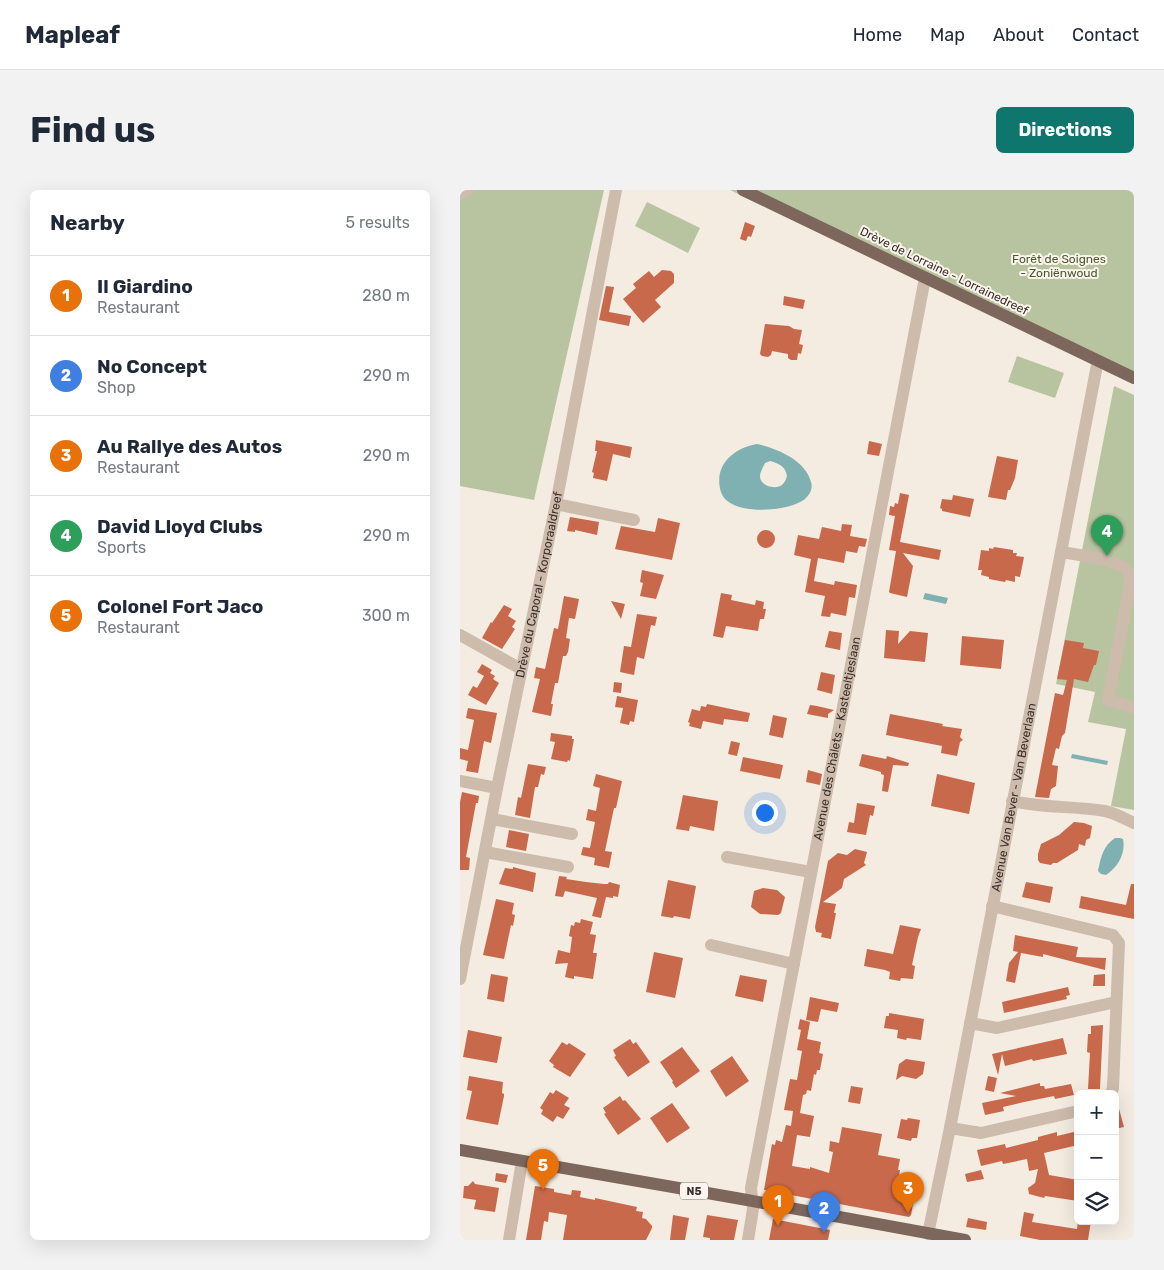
<!DOCTYPE html>
<html lang="en">
<head>
<meta charset="utf-8">
<style>
  body { margin:0; font-family:Rubik,sans-serif; background:#f2f2f3; color:#1f2937 }
  .controls { position:absolute; right:15px; bottom:15px; display:grid; overflow:hidden; border-radius:8px; box-shadow:0 5px 20px #0002 }
  .controls button { width:45px; height:45px; display:grid; place-items:center; padding:0; border:0; border-bottom:1px solid #e0e1e3; background:#fff; color:#1f2937; font:25px sans-serif }
  .you { position:absolute; left:304px; top:622px; width:18px; height:18px; margin:-12px; border:4px solid #fff; border-radius:50%; background:#1a73e8; box-shadow:0 0 0 8px #1a73e833 }
  .badge { display:grid; place-items:center; width:32px; height:32px; border-radius:50%; background:#0f766e; color:#fff; font-size:16px; font-weight:700 }
  .pin { position:absolute; translate:-50% -41px; filter:drop-shadow(0 1px 2px #0008) }
  .pin::after { content:''; position:absolute; top:26px; width:18px; height:15px; background:inherit; clip-path:polygon(0 0,100% 0,50% 100%) }
  .list { margin:0; padding:0; list-style:none }
  h2 { display:flex; justify-content:space-between; align-items:center; height:65px; margin:0; padding:0 20px; font-size:21px }
  h2 small { font-size:16px; font-weight:400; color:#747a83 }
  .list li { display:grid; grid-template-columns:32px 1fr auto; gap:15px; align-items:center; box-sizing:border-box; height:80px; padding:0 20px; border-top:1px solid #e0e1e3 }
  .list b { display:block; font-size:19px; white-space:nowrap }
  .list p { margin:0; font-size:16px; white-space:nowrap; color:#747a83 }
  .list em { font-size:16px; font-style:normal; color:#747a83 }
  .icon { flex:none; width:28px; height:28px; fill:none; stroke:currentColor; stroke-width:2; stroke-linecap:round; stroke-linejoin:round }
  .map { position:relative; flex:none; width:674px; height:1050px; overflow:hidden; border-radius:8px }
  header { display:flex; align-items:center; gap:30px; box-sizing:border-box; height:70px; padding:0 25px; background:#fff; border-bottom:1px solid #e0e1e3 }
  header strong { font-size:24px }
  nav { display:flex; gap:28px; margin-inline-start:auto; font-size:18px }
  .intro { display:flex; align-items:center; justify-content:space-between; box-sizing:border-box; height:120px; padding:0 30px }
  h1 { margin:0; font-size:35px }
  .button { padding:12px 22px; border-radius:8px; background:#0f766e; color:#fff; font-size:18px; font-weight:700 }
  main { display:flex; gap:30px; padding:0 30px }
  aside { flex:1; background:#fff; border-radius:8px; box-shadow:0 5px 20px #0002 }
  .map>svg:first-child { display:block }
  .green { fill:#b8c4a0 }
  .water { fill:#7fb0b2; fill-rule:evenodd }
  .building { fill:#c8694b }
  .lines { fill:none; stroke-linecap:round; stroke-linejoin:round }
  .minor { stroke:#cdbbac; stroke-width:12 }
  .major { stroke:#7d675c; stroke-width:12 }
  .labels { text-anchor:middle; stroke-width:4; stroke-linejoin:round; paint-order:stroke }
  .shield { fill:#fbf5ee; stroke:#756b66; stroke-width:1 }
  .shield-label { font-size:11px; font-weight:bold; fill:#3b302b }
  .park-label { font-size:12px; fill:#4a5a2e; stroke:#fbf5ee }
  .street-label { font-size:12px; fill:#3b302b; stroke:#fbf5ee }
</style>
</head>
<body>
<header>
<strong>Mapleaf</strong>
<nav><a>Home</a><a>Map</a><a>About</a><a>Contact</a></nav>
</header>
<div class="intro"><h1>Find us</h1><a class="button">Directions</a></div>
<main>
<aside>
<h2>Nearby<small>5 results</small></h2>
<ul class="list">
<li><span class="badge" style="background:#e8710a">1</span><div><b>Il Giardino</b><p>Restaurant</p></div><em>280 m</em></li>
<li><span class="badge" style="background:#3f7fe0">2</span><div><b>No Concept</b><p>Shop</p></div><em>290 m</em></li>
<li><span class="badge" style="background:#e8710a">3</span><div><b>Au Rallye des Autos</b><p>Restaurant</p></div><em>290 m</em></li>
<li><span class="badge" style="background:#2e9e5b">4</span><div><b>David Lloyd Clubs</b><p>Sports</p></div><em>290 m</em></li>
<li><span class="badge" style="background:#e8710a">5</span><div><b>Colonel Fort Jaco</b><p>Restaurant</p></div><em>300 m</em></li>
</ul>
</aside>
<div class="map">
<svg width="674" height="1050" viewBox="0 0 674 1050">
  <rect width="100%" height="100%" fill="#f4ebe1"/>
  <!-- green -->
  <path class="green" d="M0 0H144L74 310 0 296Z
    M270 0H674V194Z
    M187 12 240 38 228 63 175 36Z
    M557 166 604 183 595 208 548 192Z
    M654 196 674 205V620L651 616 666 539 628 532 635 502 596 494Z"/>
  <!-- water -->
  <path class="water" d="M297 254C318 259 345 270 351 292 353 299 350 304 345 309 329 322 269 327 261 302 253 276 273 258 297 254ZM310 271C320 274 325 276 327 286 326 289 325 292 323 294 316 301 299 296 300 285 301 281 303 277 305 273Z
    M465 403 488 408 486 414 463 409Z
    M612 564 648 571 647 575 611 568Z
    M655 648H660L663 649C666 663 658 677 646 685L641 684 638 681C641 667 643 656 655 648Z"/>
  <!-- building -->
  <path class="building" d="M285 32 295 36 291 47 288 46 286 51 280 49Z
    M202 80 211 81 214 84V93L195 110 201 117 183 133 163 109 176 98 173 94 189 81 194 87Z
    M146 96 154 97 149 122 171 126 169 136 139 130Z
    M324 106 345 110 343 119 323 115Z
    M305 134 329 136 334 139 342 140 339 154 343 155 341 164 338 163 337 170H331L328 168V164L312 161 311 165 308 167 302 166 300 164Z
    M136 250 172 257 170 268 153 264 147 291 133 288 134 283 132 282 137 261H135Z
    M409 251 422 254 419 266 407 264Z
    M537 266 558 270 555 288 550 300H548L546 310 528 307Z
    M440 303 449 305 440 352 481 360 479 370 443 363 453 376 447 407 430 403 429 402 436 361 429 360 435 326 429 325 430 316 434 317 435 313 438 314Z
    M493 305 514 309 510 327 482 321V319L480 318 482 309 492 310Z
    M110 327 139 332 137 345 115 340V342L107 341Z
    M198 328 220 333 212 370 155 359 161 336 195 342Z
    M382 334 392 335 390 346 407 349 405 357 399 356 397 363 386 361 384 373 358 368 354 391 374 395 375 391 397 395 395 408 389 407 386 426 371 423 370 427 361 426 365 406 345 402 351 369 334 365 338 345 359 349 362 337 381 341Z
    M297 349a9 9 0 1 1 18 0a9 9 0 1 1-18 0Z
    M534 357 553 360V363H557L556 366 564 367 560 387 555 386V392L546 390 545 392 529 389V387L521 385 522 380H518L521 360 529 361V358L533 359Z
    M182 380 204 385 196 409 180 406 183 393 180 392Z
    M261 403 272 405 271 410 295 415 296 410 304 412 303 419H306L304 429H300L298 441 266 436 263 448 253 446Z
    M104 406 119 409 115 429 109 428 106 448 110 449 108 462 106 466H103L98 493H95L91 514H93L91 526 72 522 80 489 74 488 76 477 85 479 94 438 98 439Z
    M151 411 165 414 161 429Z
    M44 415 52 419 48 426 56 431 52 437 55 439 42 459 22 448 31 432 32 433Z
    M177 424 197 427 195 436 191 435 184 469 177 467 174 485 160 482 164 456 171 457Z
    M426 440 439 441 438 454 450 441 468 443 465 472 424 468Z
    M369 441 382 443 380 460 365 457Z
    M502 446 544 450 541 479 500 475Z
    M605 450 624 453 623 458 639 461 636 475H634L628 492 614 489 605 543 602 546 599 559 596 558 592 575 598 576 596 596 591 599 589 608 575 607 595 503 603 505 607 490 597 489Z
    M22 474 32 480 30 483 35 486 33 489 39 493 26 515 8 505 13 496 17 498 24 486 17 482Z
    M361 482 375 485 372 504 357 500Z
    M154 492 162 493 161 503 153 502Z
    M157 506 178 510 174 532 170 531 169 535 160 533 163 518 155 517Z
    M247 514 290 523 288 532 264 529 263 535 243 531 241 539 229 536 230 533 228 532 232 519 240 521 241 516 246 517Z
    M350 515 357 516 374 520 368 524V528L347 524Z
    M8 518 37 523 31 553 24 551 18 583 6 581 8 571 0 569V558L8 560 14 530 6 528Z
    M430 524 483 534 482 536 502 539 500 547 503 550 500 552 497 566 481 563 482 556 426 545Z
    M313 525 327 528 323 548 309 545Z
    M91 543 112 546V549H114L110 571 108 570 107 572 91 569 95 552 90 551Z
    M271 551 280 553 277 566 268 564Z
    M402 564 426 569 427 566 449 573 448 576 433 575 428 602 422 601 424 585 421 584V582L399 576Z
    M283 567 323 575 320 589 280 581Z
    M68 574 86 577 84 585 81 584 78 597H75L70 628 55 625 58 607 61 608Z
    M348 580 362 584 360 595 346 592Z
    M136 584 162 591 156 618H154L145 661 152 662 149 678 134 675 135 668 121 665 123 657 130 658 135 632 126 630 128 619 136 621 140 598 133 596Z
    M477 584 515 593 509 624 471 616Z
    M2 602 19 606 18 613H16L6 667 10 668 9 680H0V612Z
    M223 605 258 611 254 641 230 636 229 641 216 639Z
    M397 613 415 616 413 626 410 625 406 645 387 642 389 632 394 633Z
    M614 632 624 633 632 636 630 648 626 650 625 656 619 654 618 660 597 673H593L591 675 580 673 578 670V664L581 654 599 645Z
    M49 640 69 644 66 661 46 657Z
    M395 659 407 662 404 673 406 675 384 689 382 698 363 712 376 714 374 723H376L371 749 361 747 362 743 356 742 355 737 368 671 378 663 387 665Z
    M53 677 76 683 73 702 39 694 45 678 53 679Z
    M99 686 107 687 106 689 126 692 144 694H148L149 692 160 695 158 707 153 706V708L146 707 141 728 132 726 137 708 105 701 103 707 95 706Z
    M208 690 236 696 230 729 214 726 213 728 201 726Z
    M566 692 593 697 590 713 562 707Z
    M671 694H674V729L619 718 621 706 666 715Z
    M303 698 317 700 325 707 321 723 318 725 300 724 291 717 294 701Z
    M36 709 54 713 52 724 55 725 53 736 51 735 44 769 23 765Z
    M121 729 133 732 130 744 136 745 133 763H137L133 789 114 786V789L105 787 108 773 95 774 98 760 110 763 112 747 109 746 111 735 114 736 115 732 120 733Z
    M440 735 461 739 458 747 452 775 455 776 453 789 441 788 440 791 429 789 430 782 425 780 404 776 407 759 433 764Z
    M555 745 618 757 616 767 646 768 645 780 583 764V767L561 763 555 793 546 791 549 773 558 762 553 761Z
    M194 762 223 768 215 808 186 802Z
    M31 784 48 787 44 812 27 809Z
    M645 784V796H633L634 785Z
    M280 785 307 790 303 812 275 806Z
    M608 797 610 805 606 806 607 809 544 823 542 812Z
    M350 807 379 813 377 822 361 819 358 832 346 830Z
    M429 823 464 829 461 850 447 848 446 850 437 848 438 840 424 838 426 826H429Z
    M340 829 350 832 347 849 361 852 359 863 363 864 360 880H357L356 885 354 884 351 901 347 900 346 904 343 905 340 923 354 926 350 947 337 945 332 976 350 979V977L369 983 373 962 369 961 370 951 379 953 382 937 422 944 418 965 440 969 438 980H440L438 993 456 997 451 1025 449 1027 304 1000 312 954 315 955 316 950 322 952 326 935 331 936 333 921 324 920 330 889 337 890 342 861 337 860 341 840 338 839Z
    M643 835 640 899H628L630 863 627 862 628 844H631V836Z
    M8 840 42 847 37 873 3 867Z
    M603 848 607 864 573 871 572 869 545 876 542 864 538 885 532 864Z
    M170 849 173 854 176 852 190 872 168 887 154 867 156 866 153 860Z
    M102 852 107 855 109 853 126 864 110 887 93 877 94 875 89 871Z
    M222 857 240 881 216 898 212 892 213 891 200 872Z
    M272 866 289 891 266 907 250 881Z
    M446 869 465 872 463 884 456 889 442 886 436 890 439 874Z
    M9 886 43 892 42 903 44 904V906L38 935 6 929 12 901 7 900Z
    M528 886 537 888 534 902 525 900Z
    M580 893V896H584L585 899 611 894 614 905 595 909 594 906 564 912 543 917 544 921 525 925 522 913 556 906 540 903Z
    M391 896 403 898 400 914 388 912Z
    M96 900 109 908 104 915 110 918 103 929 97 926 93 932 81 924 83 920 80 918 90 902 93 904Z
    M160 906 163 911 165 910 181 929 158 945 144 924 146 923 143 918Z
    M212 913 230 938 207 953 190 928Z
    M655 915H658L664 937 655 939Z
    M448 928 460 930 457 948H452L451 951 437 948 441 929 447 930Z
    M618 941V955L584 963 589 985 618 990V1011L585 1006 584 1008 569 1004 568 998 575 993 578 979 569 981 567 969 543 974 542 971 521 976 517 960 545 954 546 958 578 950V947L597 942V946Z
    M521 980 524 989 507 992 505 984Z
    M36 983 48 985 46 993 35 991Z
    M13 991 15 994 39 998 35 1022 14 1019 16 1010 3 1008 4 996H8Z
    M75 996 94 999V1002L111 1005 112 1000 121 1001 120 1007 135 1010V1008L177 1017 176 1021 183 1022 182 1028 186 1029 192 1036V1038L186 1050H103L107 1025 89 1022 88 1032 84 1031 81 1050H66Z
    M564 1022 574 1024 572 1032 617 1039 618 1031H631L628 1050H580L560 1046Z
    M213 1025 229 1028 225 1050H210Z
    M247 1025 278 1030 274 1050H250V1048L243 1047Z
    M508 1028 527 1032 526 1040 506 1037Z
    M313 1029 370 1040 368 1050H309Z"/>
  <g class="lines">
    <!-- minor -->
    <g class="minor">
      <path d="M0 4 8 0"/>
      <path d="M96 314 174 330"/>
      <path d="M601 362C615 364 657 370 666 380 670 384 670 389 670 395L648 509 651 511 674 518"/>
      <path d="M0 445 61 479"/>
      <path d="M0 591 37 598"/>
      <path d="M552 611C583 618 614 616 645 621 655 623 665 629 674 633"/>
      <path d="M32 629 112 644"/>
      <path d="M25 662 108 677"/>
      <path d="M267 667 351 682"/>
      <path d="M532 716 653 745 659 753 653 898 651 904"/>
      <path d="M251 755 334 774"/>
      <path id="s1" d="M0 789 37 598 96 314 156 0"/>
      <path d="M510 833 537 838 656 812"/>
      <path d="M490 938 521 943 618 921"/>
      <path id="s2" d="M468 1044 490 938 638 170"/>
      <path d="M49 1050 62 971"/>
      <path id="s3" d="M288 1050 293 1019 291 998 465 88"/>
    </g>
    <!-- major -->
    <path class="major" d="M283 0 674 188
      M0 960 276 1008 505 1050"/>
  </g>
  <g class="labels">
    <!-- shield labels -->
    <rect class="shield" x="220" y="992.5" width="28" height="17" rx="4"/>
    <g class="shield-label">
      <text x="234" y="1005">N5</text>
    </g>
    <!-- park labels -->
    <g class="park-label">
      <text x="599" y="73">Forêt de Soignes<tspan x="599" dy="14">- Zoniënwoud</tspan></text>
    </g>
    <!-- street labels -->
    <g class="street-label">
      <text transform="translate(484 81) rotate(26)" y="4">Drève de Lorraine - Lorrainedreef</text>
      <text dy="4" stroke="none"><textPath href="#s1" startOffset="402">Drève du Caporal - Korporaaldreef</textPath></text>
      <text dy="4" stroke="none"><textPath href="#s3" startOffset="510">Avenue des Châlets - Kasteeltjeslaan</textPath></text>
      <text dy="4" stroke="none"><textPath href="#s2" startOffset="445">Avenue Van Bever - Van Beverlaan</textPath></text>
    </g>
  </g>
</svg>
<div class="controls">
<button>+</button>
<button>−</button>
<button><svg class="icon" aria-label="layers" viewBox="0 0 24 24"><path d="M12 4l9 5-9 5-9-5zM3 14l9 5 9-5"/></svg></button>
</div>
<div class="you"></div>
<div class="pin badge" style="left:318px;top:1036px;background:#e8710a">1</div>
<div class="pin badge" style="left:364px;top:1043px;background:#3f7fe0">2</div>
<div class="pin badge" style="left:448px;top:1023px;background:#e8710a">3</div>
<div class="pin badge" style="left:647px;top:366px;background:#2e9e5b">4</div>
<div class="pin badge" style="left:83px;top:1000px;background:#e8710a">5</div>
</div>
</main>
</body>
</html>
